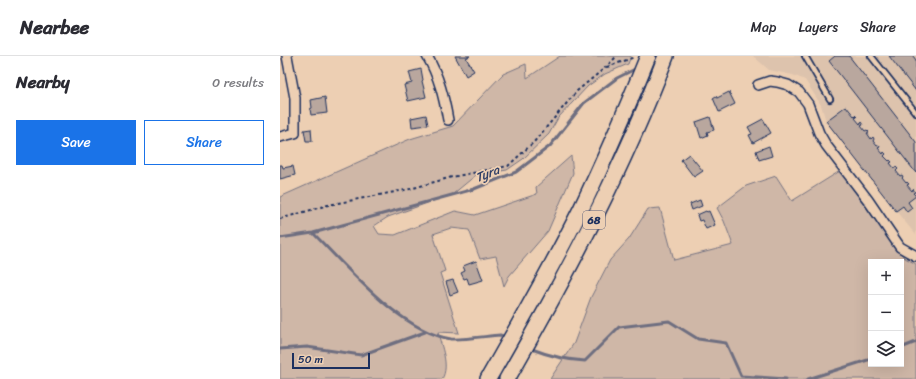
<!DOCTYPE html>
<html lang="en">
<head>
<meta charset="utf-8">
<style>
  body { margin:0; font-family:Sriracha,sans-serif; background:#f7f7f7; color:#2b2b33 }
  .controls { position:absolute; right:12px; bottom:12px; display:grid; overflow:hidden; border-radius:0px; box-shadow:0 4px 16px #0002 }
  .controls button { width:36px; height:36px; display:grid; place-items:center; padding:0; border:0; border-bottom:1px solid #e1e1e2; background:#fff; color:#2b2b33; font:20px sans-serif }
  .scale { position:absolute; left:12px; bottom:10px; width:78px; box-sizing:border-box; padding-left:4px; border:2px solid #1b2f5e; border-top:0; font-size:11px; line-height:14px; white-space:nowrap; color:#1b2f5e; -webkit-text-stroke:3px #edcfb3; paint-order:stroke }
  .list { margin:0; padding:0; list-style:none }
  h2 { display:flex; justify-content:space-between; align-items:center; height:52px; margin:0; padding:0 16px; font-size:17px }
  h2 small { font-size:13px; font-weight:400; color:#7c7c81 }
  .actions { display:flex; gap:8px; padding:12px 16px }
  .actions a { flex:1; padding:9px 0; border:1px solid #1a73e8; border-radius:0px; text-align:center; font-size:14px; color:#1a73e8 }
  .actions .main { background:#1a73e8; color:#fff }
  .icon { flex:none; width:22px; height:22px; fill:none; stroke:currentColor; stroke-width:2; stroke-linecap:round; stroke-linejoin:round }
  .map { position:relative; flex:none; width:636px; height:323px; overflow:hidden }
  header { display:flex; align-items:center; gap:24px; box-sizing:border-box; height:56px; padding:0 20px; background:#fff; border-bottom:1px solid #e1e1e2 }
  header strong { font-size:19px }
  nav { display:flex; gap:22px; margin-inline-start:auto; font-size:14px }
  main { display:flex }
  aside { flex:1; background:#fff }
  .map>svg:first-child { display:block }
  .built { fill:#ddc3ad }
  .green { fill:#cfb7a7; stroke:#757382; fill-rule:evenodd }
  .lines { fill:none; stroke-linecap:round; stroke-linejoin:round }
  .stream { stroke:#6e6e80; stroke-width:3 }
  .building { fill:#b9a79e; stroke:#1b2f5e }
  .service-casing { stroke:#1b2f5e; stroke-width:8 }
  .minor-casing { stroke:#1b2f5e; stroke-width:12 }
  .trunk-casing { stroke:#1b2f5e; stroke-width:18 }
  .path { stroke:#1b2f5e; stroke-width:2; stroke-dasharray:3 3; stroke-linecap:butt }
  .service { stroke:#edcfb3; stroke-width:4.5 }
  .minor { stroke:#edcfb3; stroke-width:9 }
  .trunk { stroke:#edcfb3; stroke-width:15 }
  .labels { text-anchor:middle; stroke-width:3.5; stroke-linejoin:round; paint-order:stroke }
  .shield { fill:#edcfb3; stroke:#5a5f78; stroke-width:1 }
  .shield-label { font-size:11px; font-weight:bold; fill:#1b2f5e }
  .water-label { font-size:13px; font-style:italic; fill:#303f66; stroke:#edcfb3 }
</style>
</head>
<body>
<header>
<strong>Nearbee</strong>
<nav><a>Map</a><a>Layers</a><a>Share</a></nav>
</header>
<main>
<aside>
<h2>Nearby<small>0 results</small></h2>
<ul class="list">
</ul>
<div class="actions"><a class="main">Save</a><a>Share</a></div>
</aside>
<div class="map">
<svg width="636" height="323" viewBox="0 0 636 323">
  <rect width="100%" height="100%" fill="#edcfb3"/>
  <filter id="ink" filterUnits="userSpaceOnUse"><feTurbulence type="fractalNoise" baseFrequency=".025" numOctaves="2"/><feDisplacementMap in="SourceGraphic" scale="8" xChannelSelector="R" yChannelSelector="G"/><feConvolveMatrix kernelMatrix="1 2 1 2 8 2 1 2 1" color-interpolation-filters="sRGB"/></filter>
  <g filter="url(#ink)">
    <!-- built -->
    <path class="built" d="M473 0H636V179L616 155 546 65 541 49 525 24 513 19 489 14Z"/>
    <!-- green -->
    <path class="green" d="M280 0H351L348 8 325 18 308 30 278 62 269 78 243 103 227 114 196 119 173 138 108 161 94 170 99 178 115 179 175 155 195 159 257 138 256 131 291 100 293 117 268 175 229 220 224 230 216 200 200 203 189 174 171 172 153 178 165 215 160 217 179 277 158 276C161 291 170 309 162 323H0V141L130 83 173 70 223 18 246 8 247 22Z
      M560 115 616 193 625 202 636 208V323H270L294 287 311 241 330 204 349 183 368 153 380 152 394 204 453 189 444 165 437 152 466 130 496 120 512 145ZM591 206H621V308H591Z"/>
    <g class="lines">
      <!-- stream -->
      <path class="stream" d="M33 177C68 212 120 275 171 283 182 284 207 280 220 279L226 281
        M0 182 33 177 194 133 236 116 270 90 304 47 337 22 357 12
        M249 292C267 299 285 304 305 305L339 271 389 265 418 283 446 287 461 320 506 323
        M621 292 636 286
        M0 293 27 291 81 299 145 276
        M528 323 591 303"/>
    </g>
    <!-- building -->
    <path class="building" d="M175 0H190L186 2 194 15 186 20Z
      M555 0H569L636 86V117L549 5Z
      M609 0H633L636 4V35Z
      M141 13 143 24 142 25 146 41 128 45 124 29 132 27 129 16Z
      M449 36 455 48 439 56 433 42 436 40 437 42Z
      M45 41 47 57 31 59 30 53 32 52 31 44Z
      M566 50 574 60 575 59 577 61 575 62 580 68 581 66 583 69 581 70 585 75 587 74 589 76 587 77 591 83 593 81 594 83 593 85 597 90 599 89 600 91 598 92 603 98 604 96 606 98 604 100 609 105 610 104 612 106 610 107 614 112 616 111 618 113 616 115 620 120 622 119 623 121 622 122 626 127 627 126 629 128 627 129 632 135 633 133 635 136 633 137 636 140 628 146 632 152 627 156 623 150 616 155 546 65Z
      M146 59 148 69 132 71 131 62Z
      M430 61 434 74 427 76 428 79 421 82 416 66Z
      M483 63 491 77 473 87 469 79 472 78 468 71Z
      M31 73 32 85H26L24 74Z
      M489 90 492 100 479 104 476 95Z
      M409 98 423 115 414 121 401 104Z
      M0 109H2L3 112 13 110 15 119 0 123Z
      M420 144 422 150 412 154 410 148Z
      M426 155 427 156 429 155 435 169 426 173 422 164 419 165 417 159Z
      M196 205 203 224 189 228 187 222 184 223 181 217 185 215 183 210Z
      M173 224 178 236 170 239 166 226Z"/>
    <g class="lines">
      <defs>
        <path id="service" d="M525 0 550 43
          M591 0 636 57"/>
        <path id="minor" d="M147 0C159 20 164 42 168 64
          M478 29 490 25 497 26 508 29 519 36 528 48 539 77 546 89 588 144 620 191 636 200
          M0 81 15 77V42L7 0"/>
        <path id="trunk" d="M208 323C240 267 272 211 301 153 325 103 347 52 368 0
          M227 323C287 219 343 113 386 0"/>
      </defs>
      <!-- service casing -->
      <use href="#service" class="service-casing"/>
      <!-- minor casing -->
      <use href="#minor" class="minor-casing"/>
      <!-- trunk casing -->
      <use href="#trunk" class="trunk-casing"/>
      <!-- path -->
      <path class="path" d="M327 11 355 1
        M0 163 48 149 130 133 172 121 228 110 254 86 297 35 326 11 337 0"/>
      <!-- service -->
      <use href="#service" class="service"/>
      <!-- minor -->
      <use href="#minor" class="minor"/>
      <!-- trunk -->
      <use href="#trunk" class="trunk"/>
    </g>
  </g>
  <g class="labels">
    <!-- shield labels -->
    <rect class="shield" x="303" y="155" width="22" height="18" rx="3"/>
    <g class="shield-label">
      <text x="314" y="168">68</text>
    </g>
    <!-- water labels -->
    <g class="water-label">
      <text transform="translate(207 117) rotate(-22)" y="5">Tyra</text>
    </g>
  </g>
</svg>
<div class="controls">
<button>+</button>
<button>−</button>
<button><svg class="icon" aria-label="layers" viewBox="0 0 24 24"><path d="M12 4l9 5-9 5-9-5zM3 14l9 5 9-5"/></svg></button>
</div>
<div class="scale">50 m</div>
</div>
</main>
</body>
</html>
